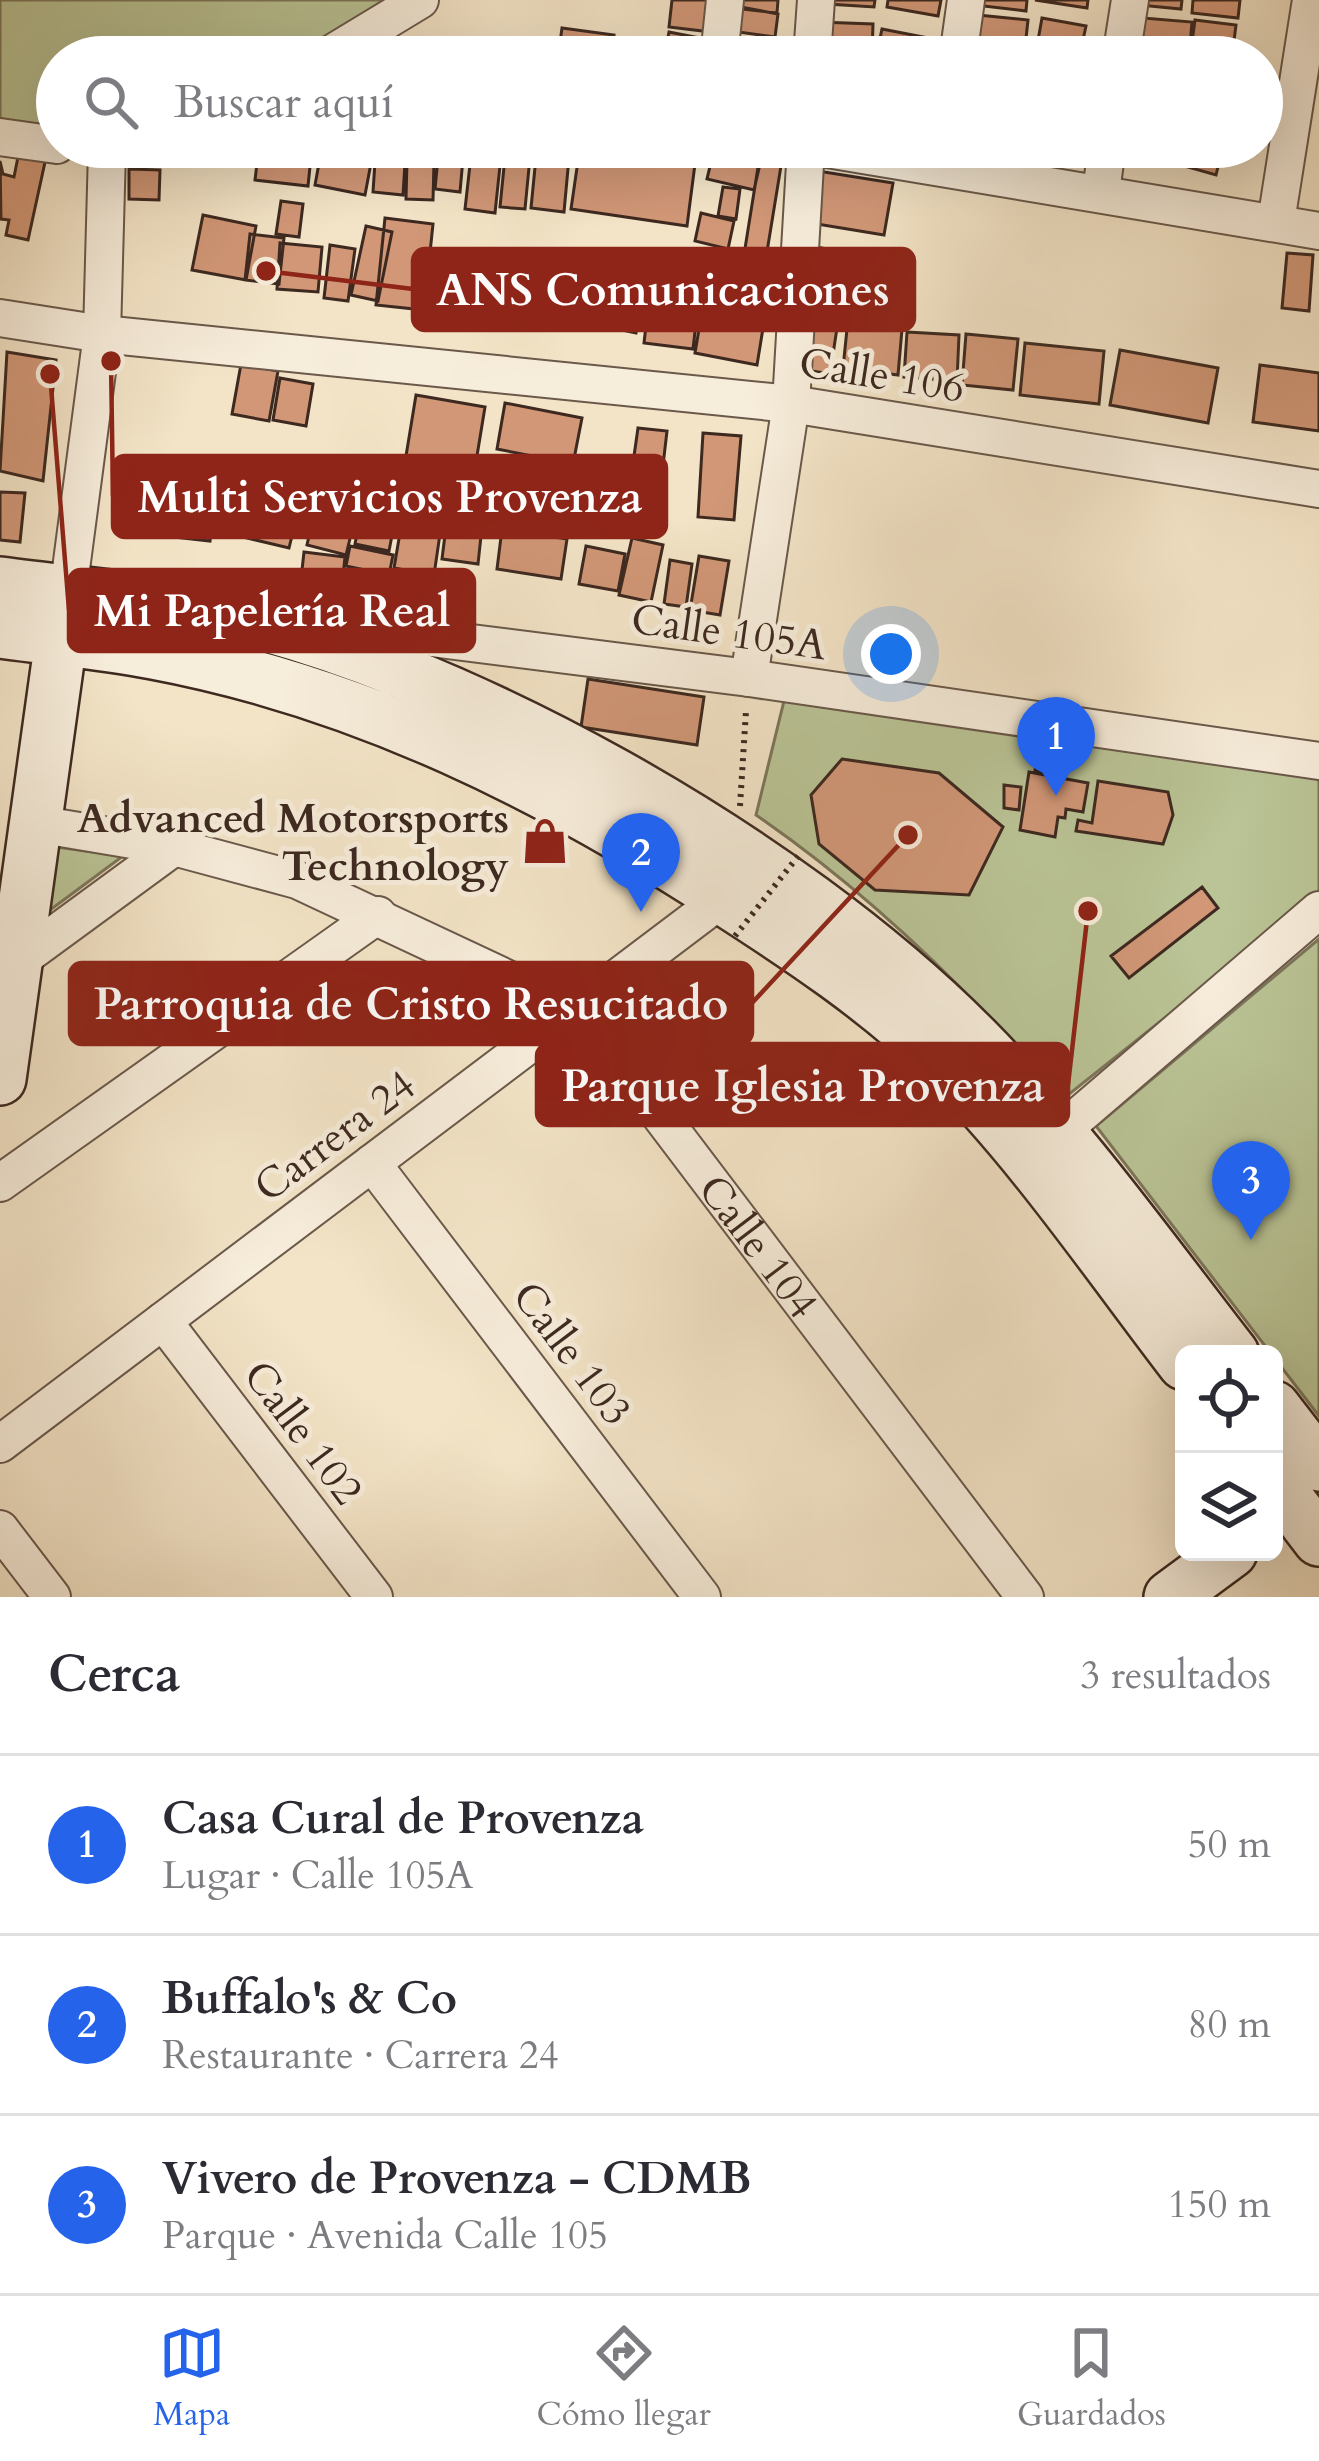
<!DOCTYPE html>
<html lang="es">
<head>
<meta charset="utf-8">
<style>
  body { margin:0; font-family:Cardo,serif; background:#f7f7f7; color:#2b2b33 }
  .controls { position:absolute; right:36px; bottom:36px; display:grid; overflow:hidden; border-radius:18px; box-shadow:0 12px 48px #0002 }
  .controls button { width:108px; height:108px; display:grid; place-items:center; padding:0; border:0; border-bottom:3px solid #e1e1e2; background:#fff; color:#2b2b33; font:60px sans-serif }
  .you { position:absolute; left:891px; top:654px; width:42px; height:42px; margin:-30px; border:9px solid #fff; border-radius:50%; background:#1a73e8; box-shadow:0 0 0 18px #1a73e833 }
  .badge { display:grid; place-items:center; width:78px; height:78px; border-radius:50%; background:#2563eb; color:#fff; font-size:39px; font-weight:700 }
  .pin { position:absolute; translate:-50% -99px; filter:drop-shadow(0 3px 6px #0008) }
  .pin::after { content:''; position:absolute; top:63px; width:42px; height:36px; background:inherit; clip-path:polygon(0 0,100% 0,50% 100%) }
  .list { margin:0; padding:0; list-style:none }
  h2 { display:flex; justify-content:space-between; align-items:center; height:156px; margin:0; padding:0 48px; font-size:51px }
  h2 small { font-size:39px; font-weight:400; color:#7c7c81 }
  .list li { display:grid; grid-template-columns:78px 1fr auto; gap:36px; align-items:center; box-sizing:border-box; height:180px; padding:0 48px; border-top:3px solid #e1e1e2 }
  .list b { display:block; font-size:45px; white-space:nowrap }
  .list p { margin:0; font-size:39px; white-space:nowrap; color:#7c7c81 }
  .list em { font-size:39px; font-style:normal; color:#7c7c81 }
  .icon { flex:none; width:66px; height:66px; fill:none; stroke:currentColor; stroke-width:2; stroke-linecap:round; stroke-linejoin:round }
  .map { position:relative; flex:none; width:1319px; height:1597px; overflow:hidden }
  .search { position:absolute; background:#fff; box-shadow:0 12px 48px #0002; left:36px; right:36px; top:36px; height:132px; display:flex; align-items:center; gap:30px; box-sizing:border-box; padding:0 42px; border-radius:66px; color:#7c7c81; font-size:45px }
  .sheet { height:696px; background:#fff }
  nav { display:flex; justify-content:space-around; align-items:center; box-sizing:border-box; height:168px; border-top:3px solid #e1e1e2; background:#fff; font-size:33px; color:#7c7c81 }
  nav a { display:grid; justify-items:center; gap:6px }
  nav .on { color:#2563eb }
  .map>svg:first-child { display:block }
  .green { fill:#bac496; stroke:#7c765b; stroke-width:3 }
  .building { fill:#d19777; stroke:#3d2920; stroke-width:3 }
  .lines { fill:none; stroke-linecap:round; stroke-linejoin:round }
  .street-casing { stroke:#6a584a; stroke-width:40 }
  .secondary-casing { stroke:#3d2920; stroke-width:56 }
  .path { stroke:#3d2920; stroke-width:6; stroke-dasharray:3 6; stroke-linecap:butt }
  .street { stroke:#f7eddb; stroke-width:36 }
  .secondary { stroke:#f7eddb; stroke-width:51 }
  .path-bridge { stroke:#3d2920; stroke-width:6; stroke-dasharray:3 6; stroke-linecap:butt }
  .labels { text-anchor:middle; stroke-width:10; stroke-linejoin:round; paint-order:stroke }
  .street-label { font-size:42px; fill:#3d2920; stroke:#f7eddb }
  .poi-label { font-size:42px; font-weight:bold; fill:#3d2920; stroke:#f7eddb; text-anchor:end }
  .leader { fill:none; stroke:#8f2418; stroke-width:4.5 }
  .callout-dot { fill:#8f2418; stroke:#f7eddb; stroke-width:4.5 }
  .callout { fill:#8f2418; stroke:#8f2418; stroke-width:4.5 }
  .callout-label { font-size:45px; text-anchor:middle; font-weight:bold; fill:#fff }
</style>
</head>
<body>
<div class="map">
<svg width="1319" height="1597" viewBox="0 0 1319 1597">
  <rect width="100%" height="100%" fill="#f3e4c7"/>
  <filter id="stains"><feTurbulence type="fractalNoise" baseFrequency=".00167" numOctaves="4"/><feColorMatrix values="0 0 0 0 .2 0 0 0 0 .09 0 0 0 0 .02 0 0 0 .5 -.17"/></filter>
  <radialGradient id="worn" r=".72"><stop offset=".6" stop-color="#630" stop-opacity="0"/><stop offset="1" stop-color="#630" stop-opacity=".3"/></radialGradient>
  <!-- green -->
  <path class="green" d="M0 0H406L311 57H57V136L0 129Z
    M784 701 1319 775V895L1063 1099C972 993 871 894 756 815Z
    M49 846 123 856 42 916Z
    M1319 939V1416L1096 1126Z"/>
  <!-- building -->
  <path class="building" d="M672 0H716L711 32 669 27Z
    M734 0H778L777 13 733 8Z
    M828 0H875L874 7 828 4Z
    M888 0H941L938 16 887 7Z
    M976 0H1027L1026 11 975 5Z
    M1035 0H1088L1087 8Z
    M1139 0H1182L1181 9 1139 5Z
    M1193 0H1240L1238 18 1192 13Z
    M735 6 778 14 775 37 731 31Z
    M978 15 1028 20 1024 57H974Z
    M1131 17 1192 22 1189 57 1128 53Z
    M1042 18 1086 26 1080 54 1037 46Z
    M1195 20 1236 25 1232 57H1190Z
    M818 22 873 24 872 56 818 54Z
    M562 28 614 35 611 57H558Z
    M882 29 928 38 924 57H876Z
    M669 32 710 40 706 57H664Z
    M732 37 773 43 771 57H729Z
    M20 147 47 153 28 240 6 235 9 220 1 219 0 161 3 174 14 177Z
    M136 147H164L161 165 134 161Z
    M172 147H203L202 158 171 154Z
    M209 147H243L241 163 208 159Z
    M259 147H312L308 186 255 180Z
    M322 147H374L365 195 315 185Z
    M376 147H406L403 195 373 192Z
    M410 147H439V156L410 155Z
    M439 147H464L460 192 435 189Z
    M472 147H502L495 213 465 209Z
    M506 147H531L525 209 500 207Z
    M537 147H570L564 212 531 208Z
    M580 147 696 156 687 226 571 209Z
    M1174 147H1223L1216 175 1170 162Z
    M713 154 760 164 754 190 707 179Z
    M407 161 434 162 433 200 406 199Z
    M759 161 781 166 765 264 743 261Z
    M129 169 160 170 159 200 129 199Z
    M818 171 893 183 884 235 811 223Z
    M723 187 740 189 736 219 718 216Z
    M281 201 303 204 299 237 276 234Z
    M701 213 734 221 728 249 695 241Z
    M203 215 256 226 246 280 192 270Z
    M385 218 433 224 424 310 376 305Z
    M366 226 392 232 378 301 351 295Z
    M250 234 284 238 279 284 245 280Z
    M280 243 322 247 318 292 277 289Z
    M330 245 355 249 348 301 324 298Z
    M812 246 855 255 842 320 799 311Z
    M1287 253 1313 255 1309 311 1282 308Z
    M554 269 596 276 588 330 546 323Z
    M599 276 646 286 636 333 589 323Z
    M650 291 699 297 693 349 644 343Z
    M850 300 887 304 884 327 902 329 898 375 843 368Z
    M703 305 765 316 757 365 695 353Z
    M797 321 837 328 830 374 794 368Z
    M907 332 959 335 957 381 904 377Z
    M966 334 1018 339 1013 390 962 385Z
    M1025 343 1104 351 1099 404 1020 395Z
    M1120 350 1218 368 1208 423 1110 405Z
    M7 352 56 360 43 481 0 471Z
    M241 364 278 371 269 421 232 414Z
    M1260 365 1319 373V431L1253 422Z
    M280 378 313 384 306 426 273 420Z
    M416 395 485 407 475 468 406 456Z
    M505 403 582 418 573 464 497 449Z
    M638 428 667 431 662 474 632 470Z
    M703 433 741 436 734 520 698 517Z
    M180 478 217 483 210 541 173 537Z
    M0 492 25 493 20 542 0 540Z
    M235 496 298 511 289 548 226 533Z
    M449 503 484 508 478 564 442 559Z
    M315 509 355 518 346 555 307 545Z
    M402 521 441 527 434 575 394 568Z
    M359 523 393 530 389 551 355 544Z
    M502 529 567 539 561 579 497 569Z
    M632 538 663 545 651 602 619 595Z
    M350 546 393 555 389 575 346 566Z
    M586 546 625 554 618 591 579 584Z
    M304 552 345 557 343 576 302 570Z
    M699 556 729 561 720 615 690 610Z
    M670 560 692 564 686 607 664 604Z
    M588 679 704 697 697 745 581 727Z
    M1037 756 1068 761 1066 775 1035 771Z
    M842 759 939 773 1003 827 969 895 875 890 819 844 811 795Z
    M1029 772 1088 783 1083 812 1066 809 1065 818 1058 817 1055 837 1020 830Z
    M1098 781 1168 792 1173 815 1163 844 1076 831 1078 820 1092 823Z
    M1004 785 1021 787 1019 810 1004 808Z
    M1202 887 1218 908 1129 978 1111 956Z"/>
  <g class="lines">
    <defs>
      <g id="street">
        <path d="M326 57 420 0"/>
        <path d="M719 57 725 0"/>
        <path d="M812 57 816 0"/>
        <path d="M958 57 966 0"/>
        <path d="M1121 57 1130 0"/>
        <path d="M0 137 57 145"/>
        <path d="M815 147 1319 231"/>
        <path d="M1101 192 1107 147"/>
        <path d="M1276 222 1311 0"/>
        <path d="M0 318 102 334 791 404 1319 489"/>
        <path d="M68 592 102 334 107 151"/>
        <path d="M312 623 749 678 1319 761"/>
        <path d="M749 678 791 404 806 147"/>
        <path id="s1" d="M37 824 174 847 297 880 525 987 569 1015 634 1081 1025 1597"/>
        <path d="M17 962 174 847"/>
        <path d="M1059 1133 1319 910"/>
        <path d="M372 1163 702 1597"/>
        <path d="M0 1183 378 915"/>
        <path d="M163 1321 374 1597"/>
        <path d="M0 1444 723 898"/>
        <path d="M0 1529 52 1597"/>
      </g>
      <path id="secondary" d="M0 583C65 592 133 596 198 609 458 663 789 851 975 1039 1070 1135 1150 1247 1233 1354
        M0 632C51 639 103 643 153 653 362 692 550 786 727 901 800 948 875 998 938 1059 1030 1150 1105 1261 1184 1364
        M0 1079 65 611
        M1274 1407 1319 1465
        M1274 1481 1319 1540
        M1170 1597 1231 1552"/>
    </defs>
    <!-- street casing -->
    <use href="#street" class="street-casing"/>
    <!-- secondary casing -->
    <use href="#secondary" class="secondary-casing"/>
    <!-- path -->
    <path class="path" d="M740 806 746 711"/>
    <!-- street -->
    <use href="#street" class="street"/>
    <!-- secondary -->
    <use href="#secondary" class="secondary"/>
    <!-- path-bridge -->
    <path class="path-bridge" d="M735 936 799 855"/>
  </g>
  <!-- icons -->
  <defs>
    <symbol id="shop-bare" viewBox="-9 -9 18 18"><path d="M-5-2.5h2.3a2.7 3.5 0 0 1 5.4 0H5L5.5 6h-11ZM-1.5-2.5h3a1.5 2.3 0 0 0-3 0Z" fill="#8f2418" stroke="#f7eddb" stroke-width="2.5" paint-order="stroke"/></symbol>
  </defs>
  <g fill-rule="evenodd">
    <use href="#shop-bare" x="512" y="808" width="66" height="66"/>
  </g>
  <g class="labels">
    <!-- street labels -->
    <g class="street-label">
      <text transform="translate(882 374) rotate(9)" y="15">Calle 106</text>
      <text transform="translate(729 631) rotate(8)" y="15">Calle 105A</text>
      <text transform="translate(334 1135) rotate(-37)" y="15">Carrera 24</text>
      <text dy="15" stroke="none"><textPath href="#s1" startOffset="870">Calle 104</textPath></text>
      <text transform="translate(573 1353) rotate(53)" y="15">Calle 103</text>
      <text transform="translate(304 1432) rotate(53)" y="15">Calle 102</text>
    </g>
    <!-- poi labels -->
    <g class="poi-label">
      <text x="509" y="832">Advanced Motorsports<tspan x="509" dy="48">Technology</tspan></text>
    </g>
  </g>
  <!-- callouts -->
  <path class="leader" d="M266 271L413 289M111 361L113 496M50 374L69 610M908 835L752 1003M1088 911L1068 1085"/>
  <g class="callout-dot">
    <circle cx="266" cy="271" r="12"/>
    <circle cx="111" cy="361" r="12"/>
    <circle cx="50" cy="374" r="12"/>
    <circle cx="908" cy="835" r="12"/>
    <circle cx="1088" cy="911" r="12"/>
  </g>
  <g class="callout">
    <rect x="413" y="249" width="501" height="81" rx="12"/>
    <rect x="113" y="456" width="553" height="81" rx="12"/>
    <rect x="69" y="570" width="405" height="81" rx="12"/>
    <rect x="70" y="963" width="682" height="81" rx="12"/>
    <rect x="537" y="1044" width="531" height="81" rx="12"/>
  </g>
  <g class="callout-label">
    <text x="663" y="305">ANS Comunicaciones</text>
    <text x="390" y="512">Multi Servicios Provenza</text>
    <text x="272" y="626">Mi Papelería Real</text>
    <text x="411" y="1019">Parroquia de Cristo Resucitado</text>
    <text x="803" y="1101">Parque Iglesia Provenza</text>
  </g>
  <rect width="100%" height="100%" filter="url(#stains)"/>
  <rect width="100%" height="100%" fill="url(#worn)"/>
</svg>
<div class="controls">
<button><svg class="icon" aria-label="locate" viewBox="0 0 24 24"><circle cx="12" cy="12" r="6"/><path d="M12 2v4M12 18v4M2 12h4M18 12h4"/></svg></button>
<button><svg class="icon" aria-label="layers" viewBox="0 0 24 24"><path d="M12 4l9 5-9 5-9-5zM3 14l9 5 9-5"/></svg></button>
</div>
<div class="you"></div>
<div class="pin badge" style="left:1056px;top:796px">1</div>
<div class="pin badge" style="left:641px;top:912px">2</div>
<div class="pin badge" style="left:1251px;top:1240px">3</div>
<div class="search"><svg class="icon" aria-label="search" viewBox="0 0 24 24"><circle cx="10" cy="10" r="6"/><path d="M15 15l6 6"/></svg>Buscar aquí</div>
</div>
<section class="sheet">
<h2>Cerca<small>3 resultados</small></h2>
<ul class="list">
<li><span class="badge">1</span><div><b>Casa Cural de Provenza</b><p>Lugar · Calle 105A</p></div><em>50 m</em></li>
<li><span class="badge">2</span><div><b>Buffalo's &amp; Co</b><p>Restaurante · Carrera 24</p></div><em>80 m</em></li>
<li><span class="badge">3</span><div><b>Vivero de Provenza - CDMB</b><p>Parque · Avenida Calle 105</p></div><em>150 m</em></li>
</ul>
</section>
<nav>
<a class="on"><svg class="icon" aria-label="map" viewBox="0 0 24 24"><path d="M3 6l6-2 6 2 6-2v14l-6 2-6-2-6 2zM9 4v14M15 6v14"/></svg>Mapa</a>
<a><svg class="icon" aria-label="directions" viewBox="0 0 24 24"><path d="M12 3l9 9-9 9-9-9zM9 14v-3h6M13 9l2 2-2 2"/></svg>Cómo llegar</a>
<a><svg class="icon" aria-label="saved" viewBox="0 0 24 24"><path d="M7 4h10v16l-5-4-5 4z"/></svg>Guardados</a>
</nav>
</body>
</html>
